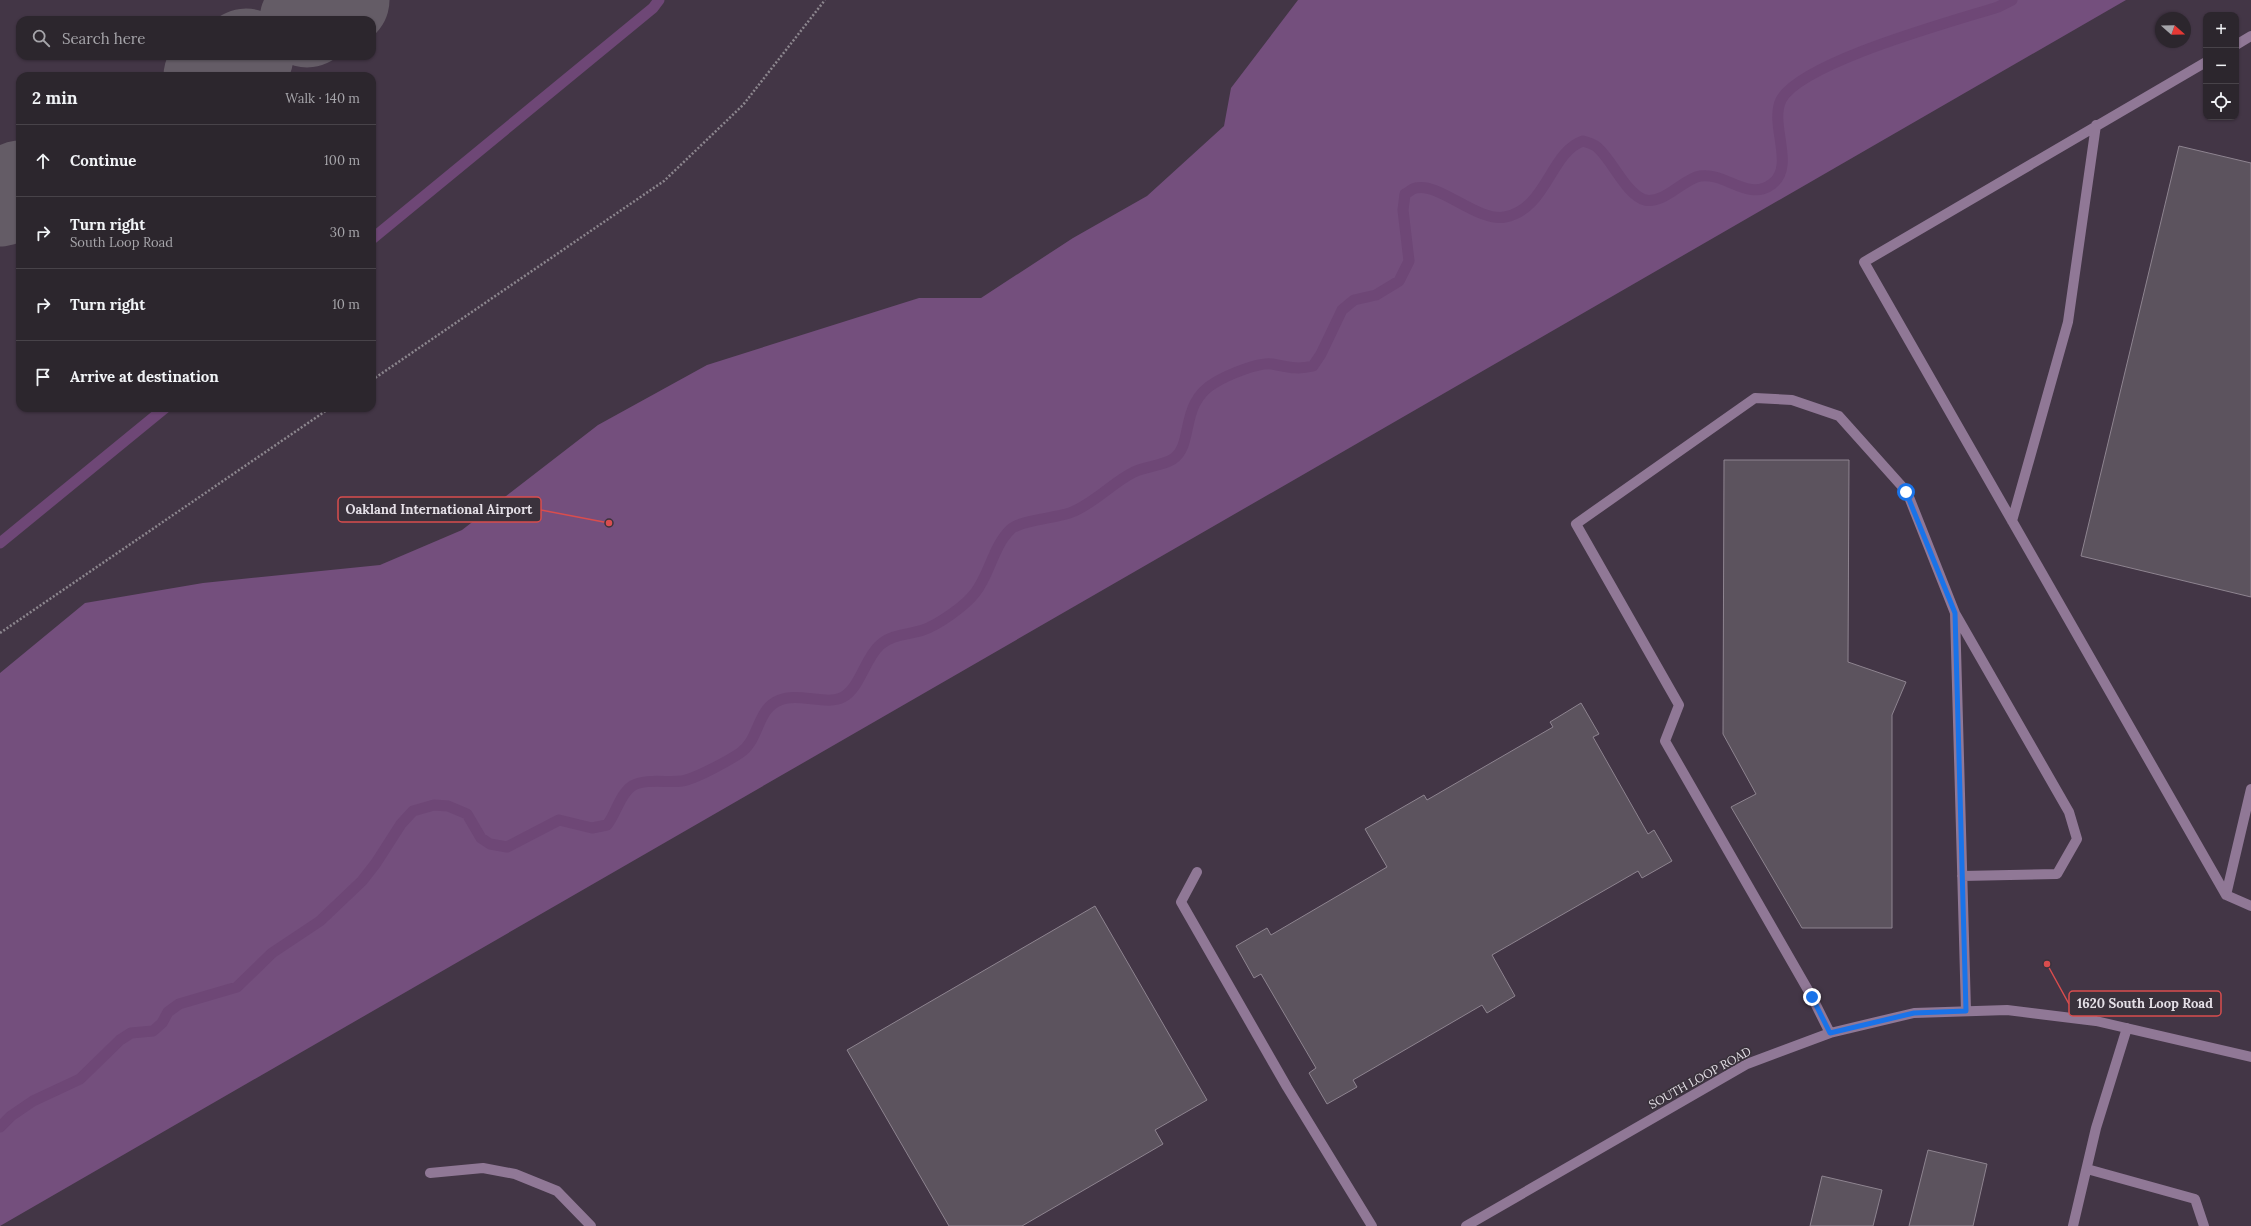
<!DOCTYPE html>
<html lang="en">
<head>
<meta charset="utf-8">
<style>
  body { margin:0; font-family:Lora,serif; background:#342e35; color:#f1f3f6 }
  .controls { position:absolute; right:12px; top:12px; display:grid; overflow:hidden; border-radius:8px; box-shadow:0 1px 3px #0004 }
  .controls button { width:36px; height:36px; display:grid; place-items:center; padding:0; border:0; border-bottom:1px solid #484349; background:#2c262d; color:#f1f3f6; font:20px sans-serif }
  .compass { position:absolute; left:2155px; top:12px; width:36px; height:36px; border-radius:50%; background:#2c262d; box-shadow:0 1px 3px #0004; rotate:110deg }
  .stop { position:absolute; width:12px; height:12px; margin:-9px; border:3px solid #1a73e8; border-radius:50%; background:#fff }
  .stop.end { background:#1a73e8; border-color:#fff; box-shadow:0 1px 4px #0008 }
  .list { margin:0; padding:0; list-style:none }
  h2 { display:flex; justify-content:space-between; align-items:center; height:52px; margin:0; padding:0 16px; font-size:17px }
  h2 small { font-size:13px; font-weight:400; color:#a6a5aa }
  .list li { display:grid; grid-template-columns:26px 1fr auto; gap:12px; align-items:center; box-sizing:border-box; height:72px; padding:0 16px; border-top:1px solid #484349 }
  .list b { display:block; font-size:15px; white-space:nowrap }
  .list p { margin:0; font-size:13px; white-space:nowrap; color:#a6a5aa }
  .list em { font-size:13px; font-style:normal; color:#a6a5aa }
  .icon { flex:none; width:22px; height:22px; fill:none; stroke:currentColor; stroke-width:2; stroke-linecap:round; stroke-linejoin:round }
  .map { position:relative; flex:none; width:2251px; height:1226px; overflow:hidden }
  .search { position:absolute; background:#2c262d; box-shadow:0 1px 3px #0004; left:16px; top:16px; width:360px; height:44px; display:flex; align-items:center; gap:10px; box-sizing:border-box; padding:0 14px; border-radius:12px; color:#a6a5aa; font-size:15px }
  .panel { position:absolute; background:#2c262d; box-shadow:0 1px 3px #0004; left:16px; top:72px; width:360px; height:340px; border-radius:12px }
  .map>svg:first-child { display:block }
  .built { fill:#433646; fill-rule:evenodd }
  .green { fill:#744f7d }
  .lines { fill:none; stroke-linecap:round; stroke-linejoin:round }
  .stream { stroke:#6e4776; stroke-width:11 }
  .taxiway { stroke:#645c66; stroke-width:95 }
  .building { fill:#5c535e; stroke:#8e8490 }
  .path { stroke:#8c868e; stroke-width:2.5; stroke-dasharray:2 2; stroke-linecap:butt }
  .minor { stroke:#907896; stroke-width:10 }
  .route { stroke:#1a73e8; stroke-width:5 }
  .labels { text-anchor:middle; stroke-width:3.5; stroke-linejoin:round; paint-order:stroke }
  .street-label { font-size:12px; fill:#e4dfe6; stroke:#3a323c }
  .leader { fill:none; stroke:#d94d4e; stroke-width:1.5 }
  .callout-dot { fill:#d94d4e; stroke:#3a323c; stroke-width:1.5 }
  .callout { fill:#3a323c; stroke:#d94d4e; stroke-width:1.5 }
  .callout-label { font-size:13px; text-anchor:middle; font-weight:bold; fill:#e4dfe6 }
</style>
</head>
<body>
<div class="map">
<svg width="2251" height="1226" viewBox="0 0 2251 1226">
  <rect width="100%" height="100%" fill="#3a323c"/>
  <!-- built -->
  <path class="built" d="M0 0H2251V1226H0ZM2206 15H2236V117H2206ZM2161 18H2185V42H2161ZM20 20H372V56H20ZM20 76H372V408H20Z"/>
  <!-- green -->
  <path class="green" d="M1298 0H2126L0 1226V673L85 603 203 583 380 565 462 530 598 425 707 365 919 298H981L1073 238 1147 196 1224 126 1231 88Z"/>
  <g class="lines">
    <!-- stream -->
    <path class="stream" d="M372 239 653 8 659 0
      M0 543 165 408
      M0 1127 11 1116 33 1101 80 1079 120 1040 131 1033 153 1031 162 1023 168 1012 179 1004 237 987 272 953 320 921 362 881 376 863 401 824 413 811 434 805 448 806 467 814 481 838 490 844 507 847 559 820 592 828 607 825C616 814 620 794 632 786 646 778 667 783 682 781 695 779 728 761 740 753 760 740 756 709 780 700 798 692 827 706 843 697 860 688 865 658 880 645 892 634 908 635 923 630 938 625 965 606 975 593 990 574 993 546 1011 529 1021 520 1058 518 1072 512 1095 503 1113 482 1134 472 1146 466 1162 466 1173 459 1195 444 1178 403 1216 382 1228 375 1258 362 1272 364 1288 367 1297 370 1313 366L1321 354 1342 310 1354 300 1376 295 1399 281 1409 261 1403 210 1405 194C1409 192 1413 188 1416 188 1439 182 1477 222 1505 217 1547 209 1550 152 1583 141 1589 143 1595 144 1599 149 1613 162 1627 195 1645 200 1665 204 1683 179 1700 176 1726 172 1748 202 1772 184 1796 166 1769 125 1781 100 1801 62 1954 21 1998 7L2012 0"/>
    <!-- taxiway -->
    <path class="taxiway" d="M307 20 342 0
      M211 76 246 56
      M0 199 20 188"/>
  </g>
  <!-- building -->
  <path class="building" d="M2179 146 2251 163V597L2081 556Z
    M1724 460H1849L1848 662 1906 682 1892 715V928H1802L1731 807 1756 794 1723 734Z
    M1581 703 1599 734 1593 737 1648 834 1654 830 1672 861 1642 878 1638 871 1492 955 1515 996 1487 1013 1482 1005 1353 1080 1357 1087 1327 1104 1309 1073 1316 1068 1261 974 1254 978 1236 946 1267 928 1271 935 1387 867 1365 829 1424 795 1427 800 1553 727 1550 722Z
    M1095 906 1207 1100 1155 1130 1163 1144 1022 1226H949L847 1050Z
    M1928 1150 1987 1164 1973 1226H1909Z
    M1822 1176 1882 1190 1873 1226H1810Z"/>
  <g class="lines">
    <!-- path -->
    <path class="path" d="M372 380 664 181 743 105 825 0
      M0 633 330 408"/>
    <!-- minor -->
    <path class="minor" d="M2236 45 2251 36
      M2206 62 1864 262 2226 895 2251 906
      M2012 521 2068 322 2096 125
      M1956 615 2069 812 2077 839 2057 874 1962 876
      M1197 872 1181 902 1287 1087 1372 1226
      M2226 895 2251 789
      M1830 1033 1812 997 1665 741 1679 705 1576 524 1755 398 1792 400 1839 416 1907 492 1955 613 1966 1011
      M2087 1169 2195 1199 2204 1226
      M430 1173 483 1168 515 1174 557 1191 591 1226
      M1466 1226 1747 1064 1830 1033 1914 1013 2007 1010 2096 1021 2251 1057
      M2073 1226 2096 1128 2127 1028"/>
  </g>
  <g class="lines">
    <!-- route -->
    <path class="route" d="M1812 997 1830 1033 1914 1013 1966 1011 1955 613 1906 492"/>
  </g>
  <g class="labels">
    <!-- street labels -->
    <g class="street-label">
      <text transform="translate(1700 1078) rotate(-29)" y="4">SOUTH LOOP ROAD</text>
    </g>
  </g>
  <!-- callouts -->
  <path class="leader" d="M609 523L541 510M2047 964L2069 1004"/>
  <g class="callout-dot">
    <circle cx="609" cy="523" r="4"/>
    <circle cx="2047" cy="964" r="4"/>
  </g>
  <g class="callout">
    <rect x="338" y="497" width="203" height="25" rx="4"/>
    <rect x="2069" y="991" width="152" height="25" rx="4"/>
  </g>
  <g class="callout-label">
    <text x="439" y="514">Oakland International Airport</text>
    <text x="2145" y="1008">1620 South Loop Road</text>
  </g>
</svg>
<div class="controls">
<button>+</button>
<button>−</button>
<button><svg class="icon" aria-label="locate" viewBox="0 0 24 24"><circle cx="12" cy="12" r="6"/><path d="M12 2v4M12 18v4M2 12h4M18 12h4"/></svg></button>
</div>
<svg class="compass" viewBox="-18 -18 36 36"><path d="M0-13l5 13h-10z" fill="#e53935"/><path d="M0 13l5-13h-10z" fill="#a6a5aa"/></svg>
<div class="stop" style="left:1906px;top:492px"></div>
<div class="stop end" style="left:1812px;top:997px"></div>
<div class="search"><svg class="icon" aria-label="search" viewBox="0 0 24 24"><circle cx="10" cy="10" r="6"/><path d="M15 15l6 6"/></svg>Search here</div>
<section class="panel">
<h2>2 min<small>Walk · 140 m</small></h2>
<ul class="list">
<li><svg class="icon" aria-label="ahead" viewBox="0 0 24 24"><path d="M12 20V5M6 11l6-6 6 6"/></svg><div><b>Continue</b></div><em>100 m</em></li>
<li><svg class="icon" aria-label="right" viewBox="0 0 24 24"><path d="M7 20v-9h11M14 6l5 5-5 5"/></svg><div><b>Turn right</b><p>South Loop Road</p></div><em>30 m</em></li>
<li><svg class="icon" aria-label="right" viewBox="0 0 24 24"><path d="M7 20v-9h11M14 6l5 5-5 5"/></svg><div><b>Turn right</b></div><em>10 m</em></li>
<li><svg class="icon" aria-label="arrive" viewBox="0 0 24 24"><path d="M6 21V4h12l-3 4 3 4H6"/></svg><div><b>Arrive at destination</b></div></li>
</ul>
</section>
</div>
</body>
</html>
